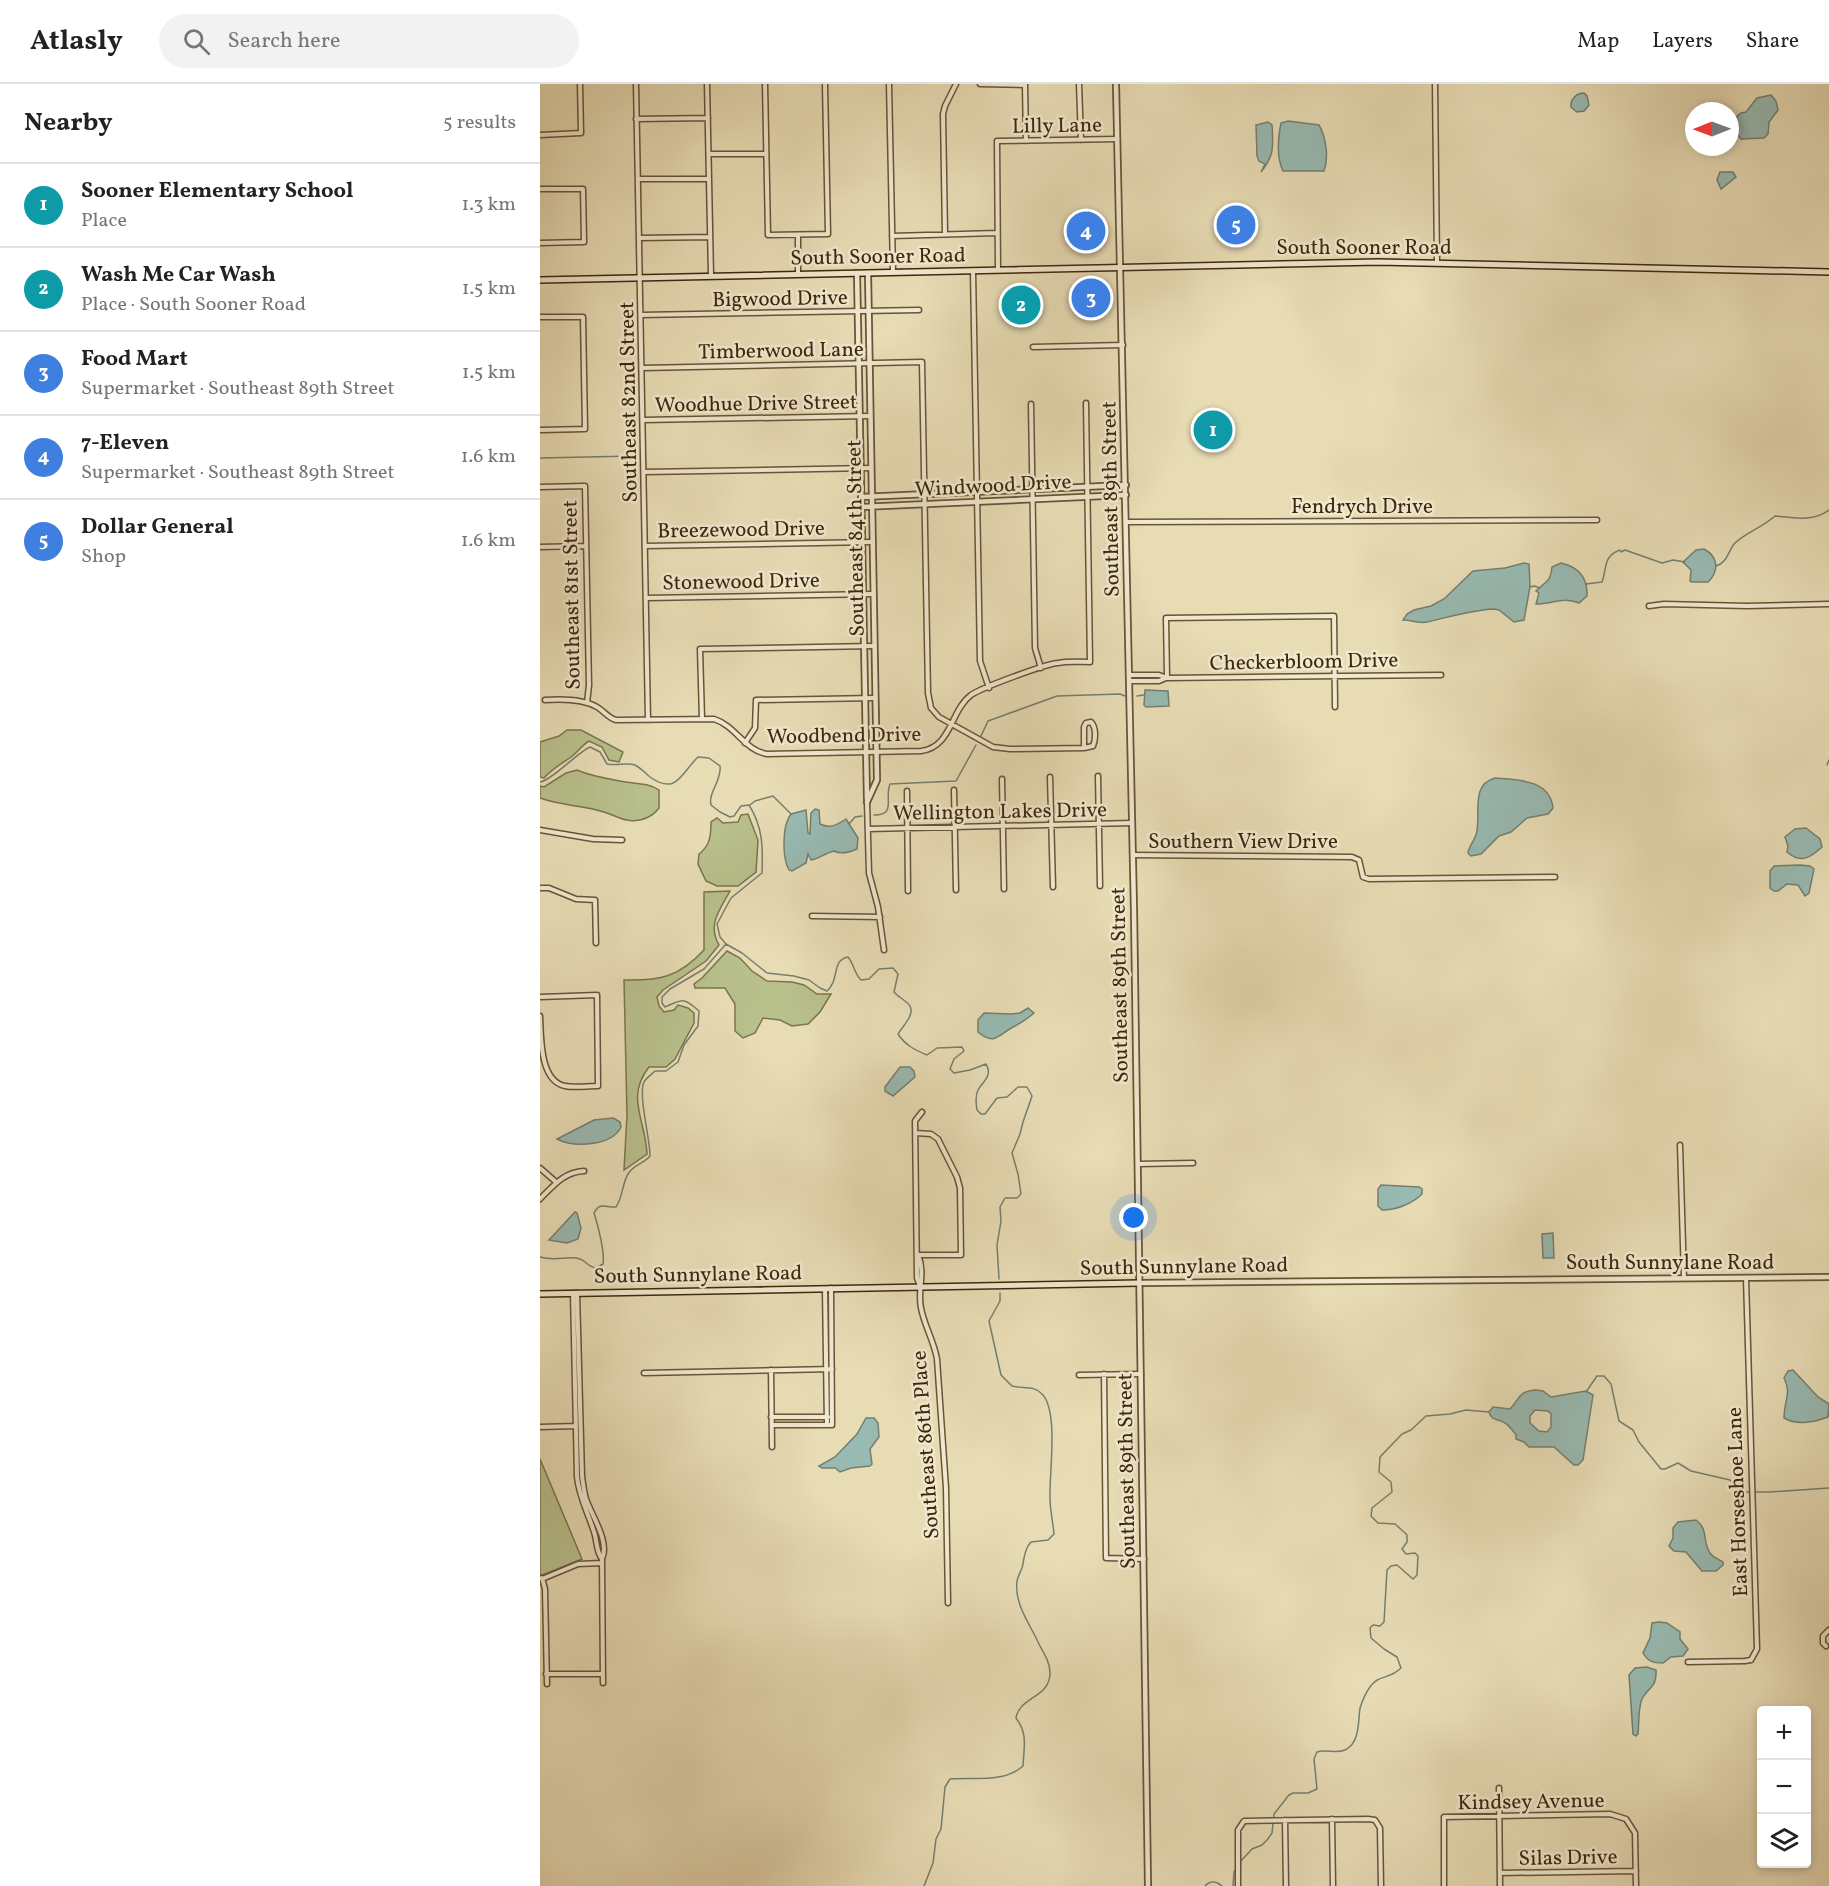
<!DOCTYPE html>
<html lang="en">
<head>
<meta charset="utf-8">
<style>
  body { margin:0; font-family:Vollkorn,serif; background:#f2f2f2; color:#222 }
  .controls { position:absolute; right:18px; bottom:18px; display:grid; overflow:hidden; border-radius:6px; box-shadow:0 3px 9px #0003 }
  .controls button { width:54px; height:54px; display:grid; place-items:center; padding:0; border:0; border-bottom:2px solid #e0e0e0; background:#fff; color:#222; font:30px sans-serif }
  .compass { position:absolute; left:1145px; top:18px; width:54px; height:54px; border-radius:50%; background:#fff; box-shadow:0 3px 9px #0003; rotate:269deg }
  .you { position:absolute; left:594px; top:1134px; width:21px; height:21px; margin:-15px; border:4px solid #fff; border-radius:50%; background:#1a73e8; box-shadow:0 0 0 9px #1a73e833 }
  .badge { display:grid; place-items:center; width:39px; height:39px; border-radius:50%; background:#b45309; color:#fff; font-size:20px; font-weight:700 }
  .pin { position:absolute; translate:-50% -50%; border:3px solid #fff; box-shadow:0 2px 6px #0006 }
  .list { margin:0; padding:0; list-style:none }
  h2 { display:flex; justify-content:space-between; align-items:center; height:78px; margin:0; padding:0 24px; font-size:26px }
  h2 small { font-size:20px; font-weight:400; color:#767676 }
  .list li { display:grid; grid-template-columns:39px 1fr auto; gap:18px; align-items:center; box-sizing:border-box; height:84px; padding:0 24px; border-top:2px solid #e0e0e0 }
  .list b { display:block; font-size:22px; white-space:nowrap }
  .list p { margin:0; font-size:20px; white-space:nowrap; color:#767676 }
  .list em { font-size:20px; font-style:normal; color:#767676 }
  .icon { flex:none; width:33px; height:33px; fill:none; stroke:currentColor; stroke-width:2; stroke-linecap:round; stroke-linejoin:round }
  .map { position:relative; flex:none; width:1289px; height:1802px; overflow:hidden }
  header { display:flex; align-items:center; gap:36px; box-sizing:border-box; height:84px; padding:0 30px; background:#fff; border-bottom:2px solid #e0e0e0 }
  header strong { font-size:28px }
  nav { display:flex; gap:33px; margin-inline-start:auto; font-size:21px }
  .search { width:420px; height:54px; background:#f2f2f2; display:flex; align-items:center; gap:15px; box-sizing:border-box; padding:0 21px; border-radius:33px; color:#767676; font-size:22px }
  main { display:flex }
  aside { flex:1; background:#fff }
  .map>svg:first-child { display:block }
  .green { fill:#b8c08c; stroke:#7b744c; stroke-width:1.5 }
  .water { fill:#98bab2; stroke:#747f6f; stroke-width:1.5; fill-rule:evenodd }
  .lines { fill:none; stroke-linecap:round; stroke-linejoin:round }
  .stream { stroke:#747f6f; stroke-width:1.5 }
  .minor-casing { stroke:#685436; stroke-width:7 }
  .tertiary-casing { stroke:#685436; stroke-width:8 }
  .secondary-casing { stroke:#3e270b; stroke-width:8 }
  .minor { stroke:#f0e8cf; stroke-width:4 }
  .tertiary { stroke:#f0e8cf; stroke-width:4.5 }
  .secondary { stroke:#f0e8cf; stroke-width:5 }
  .labels { text-anchor:middle; stroke-width:5; stroke-linejoin:round; paint-order:stroke }
  .street-label { font-size:21px; fill:#3e270b; stroke:#f0e8cf }
</style>
</head>
<body>
<header>
<strong>Atlasly</strong>
<div class="search"><svg class="icon" aria-label="search" viewBox="0 0 24 24"><circle cx="10" cy="10" r="6"/><path d="M15 15l6 6"/></svg>Search here</div>
<nav><a>Map</a><a>Layers</a><a>Share</a></nav>
</header>
<main>
<aside>
<h2>Nearby<small>5 results</small></h2>
<ul class="list">
<li><span class="badge" style="background:#0f9aa8">1</span><div><b>Sooner Elementary School</b><p>Place</p></div><em>1.3 km</em></li>
<li><span class="badge" style="background:#0f9aa8">2</span><div><b>Wash Me Car Wash</b><p>Place · South Sooner Road</p></div><em>1.5 km</em></li>
<li><span class="badge" style="background:#3f7fe0">3</span><div><b>Food Mart</b><p>Supermarket · Southeast 89th Street</p></div><em>1.5 km</em></li>
<li><span class="badge" style="background:#3f7fe0">4</span><div><b>7-Eleven</b><p>Supermarket · Southeast 89th Street</p></div><em>1.6 km</em></li>
<li><span class="badge" style="background:#3f7fe0">5</span><div><b>Dollar General</b><p>Shop</p></div><em>1.6 km</em></li>
</ul>
</aside>
<div class="map">
<svg width="1289" height="1802" viewBox="0 0 1289 1802">
  <rect width="100%" height="100%" fill="#e8dcb5"/>
  <filter id="stains"><feTurbulence type="fractalNoise" baseFrequency=".00333" numOctaves="4"/><feColorMatrix values="0 0 0 0 .2 0 0 0 0 .09 0 0 0 0 .02 0 0 0 .5 -.17"/></filter>
  <radialGradient id="worn" r=".72"><stop offset=".6" stop-color="#630" stop-opacity="0"/><stop offset="1" stop-color="#630" stop-opacity=".3"/></radialGradient>
  <!-- green -->
  <path class="green" d="M27 646H41L83 668 79 678 69 676 62 663 49 657C41 662 38 668 31 673 21 680 12 685 4 694L0 693V658L19 652Z
    M37 686C53 693 70 695 86 698 98 700 109 699 119 706V724C114 731 109 734 100 736 86 739 77 732 64 728 43 721 21 722 0 714V702L4 703 26 689Z
    M208 730 218 756 216 788 198 802H177L166 797 158 780 159 770C170 762 171 751 171 738L177 734 183 739 198 738 201 731Z
    M190 807C180 826 167 840 179 861L166 877 123 906 117 913 119 922 124 928 134 926 138 921 148 924 154 929V939L135 975 126 983H109C85 1013 106 1037 107 1070L84 1086 87 1031 84 896C120 897 139 893 164 866V808Z
    M187 867 200 874 212 887 227 897 252 898 264 901 277 910H291L280 928 268 940 252 942 240 936 223 934 215 949 203 954 195 947V920L185 904H155L154 900 162 894Z
    M0 1375 42 1475 0 1492Z"/>
  <!-- water -->
  <path class="water" d="M1044 9 1047 12 1049 21 1044 27 1037 28 1031 23C1030 15 1037 9 1044 9Z
    M1231 11 1236 17 1238 26 1229 38 1228 50 1224 54 1201 55 1195 47 1190 46V36H1193L1201 29 1206 28 1217 14Z
    M748 37 779 41C786 53 789 74 784 87H743C736 73 738 54 741 39Z
    M728 38 732 41C733 61 735 71 721 88L725 80 719 77 717 72 716 41Z
    M1180 88H1193L1196 93 1181 105 1177 96Z
    M1164 465C1179 473 1179 487 1168 498H1152L1150 497 1151 486 1143 478 1156 466Z
    M984 479 989 480 990 503 984 536 974 538 959 526 954 525C931 526 909 533 887 538 878 540 872 536 863 536L867 530 874 526 891 522 904 515 933 487 965 484Z
    M1021 479C1038 483 1048 493 1047 512L1039 519C1023 512 1013 520 996 520L999 509 996 507C1005 497 1010 500 1012 483Z
    M605 606 628 607 629 622 606 623 604 621Z
    M955 694C977 696 1010 695 1013 724L1008 730 987 734 971 748 959 752 941 770 931 772 928 769C929 762 934 757 936 751 942 733 929 701 955 694Z
    M275 725 279 726 280 740C290 745 297 741 306 735L318 754 317 765C310 768 301 771 294 767 285 769 279 775 271 776L268 770 266 779 252 787 249 786C242 773 242 741 251 730L266 726 268 749 270 750 271 729Z
    M1266 744 1280 755 1282 763C1270 774 1261 780 1247 768L1248 762 1245 753 1255 745Z
    M1260 781 1270 782 1274 785 1269 809 1265 812 1258 801 1247 800 1238 807H1234L1230 804V787L1234 782Z
    M488 924 494 929C487 935 481 939 473 943 458 951 455 962 438 948V936L444 929 471 930 480 929Z
    M360 983H370L374 987 375 993 353 1012 345 1007V1003Z
    M73 1034 80 1038 81 1043C72 1062 34 1064 17 1055L54 1036Z
    M841 1101 879 1103 882 1105V1110C872 1120 856 1126 842 1126L838 1122V1105Z
    M35 1128 37 1129 41 1144 38 1155 27 1159 9 1156Z
    M1013 1149 1014 1174H1003L1002 1150Z
    M1253 1286 1278 1313 1289 1320 1288 1333C1274 1338 1258 1342 1244 1334 1244 1315 1252 1311 1244 1294L1248 1287Z
    M996 1306 1003 1307 1011 1313 1046 1307 1053 1311 1043 1376 1038 1381H1034L1014 1363H989L984 1358 976 1355V1351C973 1347 970 1342 965 1339 958 1334 952 1338 949 1328L953 1323 970 1325C980 1315 978 1307 996 1306ZM995 1326 1008 1327 1011 1330V1343L1007 1348 999 1347 990 1339V1332Z
    M326 1334H334L338 1339 339 1353 330 1365 332 1380 330 1382 311 1384 300 1388 295 1384H282L279 1382 295 1373 317 1350Z
    M1156 1436C1169 1446 1162 1457 1170 1469 1173 1474 1179 1475 1183 1478V1481L1176 1487H1162L1146 1468 1134 1467 1129 1462 1133 1454V1444L1138 1438Z
    M1119 1538 1127 1539 1140 1548V1555L1148 1565 1143 1572 1131 1573 1123 1579C1114 1579 1108 1578 1103 1569L1110 1554 1112 1539Z
    M1107 1583 1116 1586C1117 1604 1109 1602 1102 1615 1098 1624 1099 1640 1098 1650L1096 1652 1093 1650 1089 1591 1095 1584Z"/>
  <g class="lines">
    <!-- stream -->
    <path class="stream" d="M0 374 94 372
      M1176 482C1187 479 1188 468 1194 460 1203 450 1223 443 1235 432 1255 434 1272 438 1289 426
      M1046 500 1062 498C1067 484 1063 472 1080 466L1081 468 1085 466 1122 479 1133 476 1145 478
      M990 503 994 502 1000 504
      M597 612 604 611
      M441 652 448 637 517 612 580 610 585 612
      M1287 681 1289 676
      M0 698C11 697 38 668 50 663L60 668 67 680C77 682 87 678 95 681 101 684 105 689 110 693 137 712 141 689 158 673L169 674 180 682C182 697 168 708 171 721L180 728 190 733 194 732 201 722 209 721C223 743 223 764 222 789L191 814 177 840 180 853 186 860 202 869 227 889 254 892 269 896 280 904 287 907C300 896 291 876 308 873 314 880 314 889 321 896L329 895 339 885 353 884 358 890 354 908C358 913 367 917 370 922 375 931 362 943 358 950 365 961 375 966 387 971L397 964 422 963 424 967 414 975 410 985 414 989 430 986 446 980C453 992 443 997 438 1006 435 1012 436 1020 437 1026L441 1030H445L457 1014 467 1013 478 1003H487L492 1012 491 1015 483 1038 480 1050 472 1069 478 1090 481 1110 477 1114H465L460 1123 461 1137 457 1161 459 1195
      M210 721 215 717 233 712 251 730
      M334 731C357 731 344 714 350 700L416 697 436 661
      M309 740 315 733 322 732
      M0 1173C16 1178 29 1171 40 1175 46 1177 48 1183 56 1184L63 1180C65 1169 58 1141 54 1129 60 1117 66 1124 76 1123 83 1113 82 1100 88 1090 94 1080 104 1080 110 1072 110 1054 98 1011 104 998 106 994 112 990 115 987H126L138 978 144 961 158 942 159 927C143 912 142 916 125 923L122 919V913L130 905 164 885 186 860
      M1046 1308 1057 1292H1064L1071 1300 1079 1337 1093 1346 1099 1358 1121 1385H1125L1138 1379 1151 1387 1190 1396 1202 1408H1229L1289 1404
      M699 1779 712 1765 722 1761 727 1756 732 1749 734 1730 749 1711 753 1709H768L777 1705 774 1675 777 1668C786 1665 796 1670 805 1666 820 1659 818 1638 820 1624 822 1618 826 1608 830 1603 839 1590 849 1596 861 1584L857 1573 844 1565 831 1554 830 1544 833 1541 840 1542 844 1538 847 1486 851 1482 857 1481 873 1495 877 1491 878 1472 875 1469 866 1470 862 1465 867 1458V1451L864 1448 855 1440 838 1439 831 1432 832 1424 852 1408 851 1398 839 1388 840 1373 862 1350 871 1346 886 1332 910 1330 926 1326 949 1328
      M384 1802 393 1779 396 1755 401 1745 405 1703 410 1695C434 1693 464 1699 483 1682 484 1662 488 1650 476 1634 480 1612 510 1614 510 1589 510 1578 504 1570 499 1560 490 1540 474 1520 477 1497 478 1492 480 1489 482 1484 484 1476 484 1469 488 1462L491 1458 508 1456 514 1450C513 1438 510 1426 510 1414 509 1390 519 1327 502 1310 494 1301 483 1305 472 1302L461 1291 449 1237 460 1217V1209
      M665 1802C671 1796 676 1797 682 1802
      M693 1802 694 1788 697 1783"/>
    <defs>
      <path id="minor" d="M96 0 108 636
        M167 0 171 192
        M225 0 228 151 288 150 285 0
        M349 0 353 188
        M440 0 485 1
        M485 0 486 57
        M539 0 541 56
        M895 0 897 178
        M96 35 168 34
        M0 51 41 49 40 0
        M169 70H226
        M98 95H169
        M0 105H43L44 158 0 159
        M405 150 403 30 405 22 416 0
        M258 152V190
        M352 152 457 149
        M99 154 170 153
        M458 186 457 57 577 55
        M433 187 440 577 449 604
        M101 231 379 226
        M0 233H43L45 345 0 346
        M493 263 583 261
        M102 284 382 278 388 609 391 624 399 633 453 663 470 665 544 664 553 662C556 655 556 643 551 638L546 639 544 643V664
        M491 320 495 564 501 584
        M103 336 330 332
        M104 388 331 384
        M0 403 45 402 49 601 47 619
        M587 438 1057 436
        M105 462 332 458
        M0 463 46 462
        M106 514 333 510
        M1109 522 1124 520 1207 522 1289 520
        M590 591H619L627 594 901 591
        M627 594 626 534 794 532 795 623
        M590 597H619L626 594
        M5 616C20 615 43 615 57 623 64 627 68 634 76 636L174 635C196 642 204 666 227 670L381 667C412 663 410 627 431 611 441 604 505 580 518 579 528 577 539 578 550 578L546 319
        M162 635 160 565 334 562
        M205 659 215 644 216 616 335 614
        M558 692 560 802
        M510 693 513 803
        M462 695 464 805
        M414 706 416 806
        M367 707 368 807
        M327 718 329 789 338 823 344 866
        M328 745 592 739
        M0 746 53 755 82 756
        M593 771 812 773 819 776 823 793 829 795 1015 793
        M0 804H9L36 815 55 816 56 859
        M272 832 340 833
        M0 913 57 911 58 1002C47 1002 35 1004 25 1002 0 997 1 955 0 932
        M376 1049 391 1050 398 1055 417 1093 420 1104 421 1171H378
        M1140 1061 1144 1194
        M599 1080 653 1079
        M0 1084 16 1098
        M0 1115C14 1101 24 1088 44 1087
        M378 1171C386 1189 377 1205 381 1224 384 1241 394 1257 397 1275L406 1404 408 1519
        M380 1202 377 1194 375 1037 382 1028
        M285 1205 287 1341
        M33 1209 37 1393C39 1413 48 1429 54 1448 57 1456 56 1468 62 1475
        M37 1209 42 1392C43 1400 44 1408 46 1415 52 1432 70 1458 62 1475L63 1599
        M231 1286 232 1363
        M104 1289 292 1285
        M564 1290 566 1474 604 1475
        M539 1291 601 1290
        M231 1333H288
        M232 1341H292L291 1204
        M0 1343 36 1342
        M2 1494 5 1505 7 1600
        M2 1495 38 1480 62 1479
        M1286 1562 1283 1559V1552L1289 1546
        M1148 1578 1205 1577 1211 1576 1217 1565 1206 1194
        M6 1590H63
        M959 1704 960 1802
        M792 1735 793 1802
        M745 1736 746 1802
        M960 1789 1096 1787
        M698 1802V1746L704 1737 828 1735 835 1736 840 1744 841 1802
        M904 1802V1733L1070 1730 1086 1735 1095 1749 1096 1802"/>
      <path id="tertiary" d="M576 0 594 826 608 1802
        M317 189 327 715
        M321 413 586 401
        M321 423 586 411
        M327 718 337 696 328 189
        M600 1199 1289 1193"/>
      <path id="secondary" d="M0 196 838 178 1289 188
        M0 1210 600 1199"/>
    </defs>
    <!-- minor casing -->
    <use href="#minor" class="minor-casing"/>
    <!-- tertiary casing -->
    <use href="#tertiary" class="tertiary-casing"/>
    <!-- secondary casing -->
    <use href="#secondary" class="secondary-casing"/>
    <!-- minor -->
    <use href="#minor" class="minor"/>
    <!-- tertiary -->
    <use href="#tertiary" class="tertiary"/>
    <!-- secondary -->
    <use href="#secondary" class="secondary"/>
  </g>
  <g class="labels">
    <!-- street labels -->
    <g class="street-label">
      <text transform="translate(517 41) rotate(-1)" y="7">Lilly Lane</text>
      <text x="824" y="170">South Sooner Road</text>
      <text transform="translate(338 172) rotate(-1)" y="7">South Sooner Road</text>
      <text transform="translate(240 214) rotate(-1)" y="7">Bigwood Drive</text>
      <text transform="translate(241 266) rotate(-1)" y="7">Timberwood Lane</text>
      <text transform="translate(88 318) rotate(-91)" y="7">Southeast 82nd Street</text>
      <text transform="translate(216 319) rotate(-1)" y="7">Woodhue Drive Street</text>
      <text transform="translate(453 401) rotate(-3)" y="7">Windwood Drive</text>
      <text transform="translate(570 415) rotate(-91)" y="7">Southeast 89th Street</text>
      <text x="822" y="429">Fendrych Drive</text>
      <text transform="translate(201 445) rotate(-1)" y="7">Breezewood Drive</text>
      <text transform="translate(315 454) rotate(-91)" y="7">Southeast 84th Street</text>
      <text transform="translate(201 497) rotate(-1)" y="7">Stonewood Drive</text>
      <text transform="translate(31 511) rotate(-91)" y="7">Southeast 81st Street</text>
      <text transform="translate(764 577) rotate(-1)" y="7">Checkerbloom Drive</text>
      <text transform="translate(304 651) rotate(-1)" y="7">Woodbend Drive</text>
      <text transform="translate(460 727) rotate(-1)" y="7">Wellington Lakes Drive</text>
      <text x="703" y="764">Southern View Drive</text>
      <text transform="translate(579 901) rotate(-91)" y="7">Southeast 89th Street</text>
      <text x="1130" y="1185">South Sunnylane Road</text>
      <text transform="translate(644 1182) rotate(-1)" y="7">South Sunnylane Road</text>
      <text transform="translate(158 1190) rotate(-1)" y="7">South Sunnylane Road</text>
      <text transform="translate(385 1361) rotate(-94)" y="7">Southeast 86th Place</text>
      <text transform="translate(586 1387) rotate(-91)" y="7">Southeast 89th Street</text>
      <text transform="translate(1197 1418) rotate(-92)" y="7">East Horseshoe Lane</text>
      <text transform="translate(991 1717) rotate(-1)" y="7">Kindsey Avenue</text>
      <text transform="translate(1028 1773) rotate(-1)" y="7">Silas Drive</text>
    </g>
  </g>
  <rect width="100%" height="100%" filter="url(#stains)"/>
  <rect width="100%" height="100%" fill="url(#worn)"/>
</svg>
<div class="controls">
<button>+</button>
<button>−</button>
<button><svg class="icon" aria-label="layers" viewBox="0 0 24 24"><path d="M12 4l9 5-9 5-9-5zM3 14l9 5 9-5"/></svg></button>
</div>
<svg class="compass" viewBox="-18 -18 36 36"><path d="M0-13l5 13h-10z" fill="#e53935"/><path d="M0 13l5-13h-10z" fill="#767676"/></svg>
<div class="you"></div>
<div class="pin badge" style="left:673px;top:346px;background:#0f9aa8">1</div>
<div class="pin badge" style="left:481px;top:221px;background:#0f9aa8">2</div>
<div class="pin badge" style="left:551px;top:214px;background:#3f7fe0">3</div>
<div class="pin badge" style="left:546px;top:147px;background:#3f7fe0">4</div>
<div class="pin badge" style="left:696px;top:141px;background:#3f7fe0">5</div>
</div>
</main>
</body>
</html>
